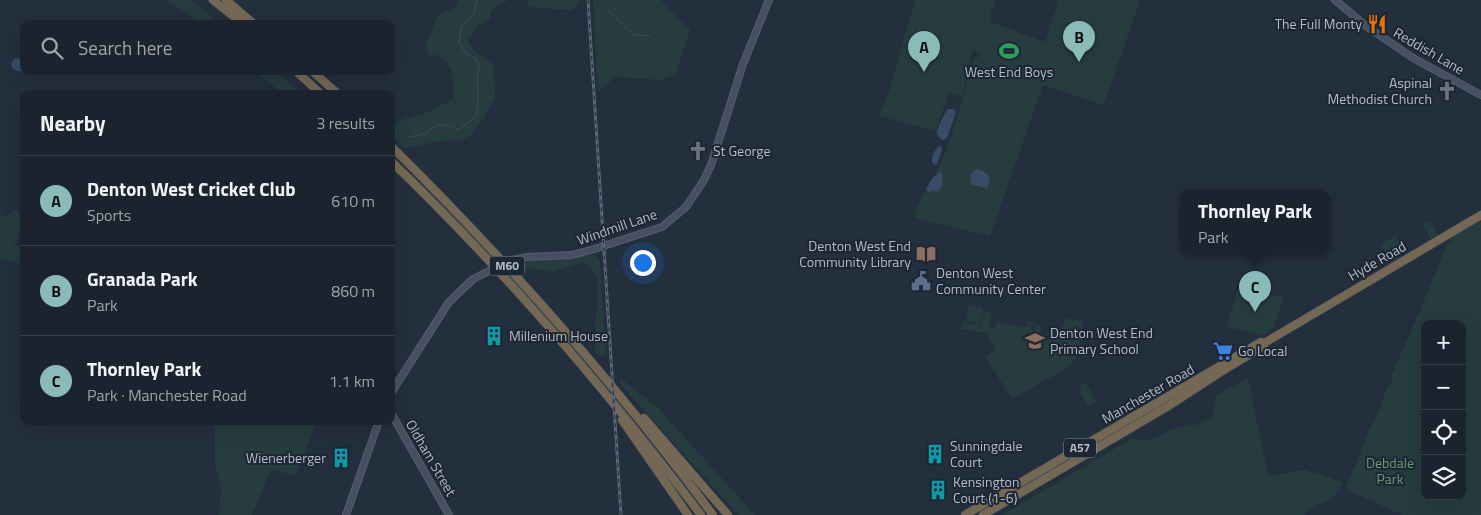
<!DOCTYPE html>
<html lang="en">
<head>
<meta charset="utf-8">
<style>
  body { margin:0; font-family:"Titillium Web",sans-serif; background:#282f3a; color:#f1f3f6 }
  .controls { position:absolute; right:15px; bottom:15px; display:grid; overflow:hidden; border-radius:10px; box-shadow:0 5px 20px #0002 }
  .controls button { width:45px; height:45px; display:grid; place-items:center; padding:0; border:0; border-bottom:1px solid #39404a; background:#1b232e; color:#f1f3f6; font:25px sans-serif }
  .you { position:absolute; left:642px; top:262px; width:18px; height:18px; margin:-12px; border:4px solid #fff; border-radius:50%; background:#1a73e8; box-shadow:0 0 0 8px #1a73e833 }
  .badge { display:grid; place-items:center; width:32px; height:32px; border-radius:50%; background:#8bbbb9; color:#111; font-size:16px; font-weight:700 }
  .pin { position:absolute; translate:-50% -41px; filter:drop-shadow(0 1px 2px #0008) }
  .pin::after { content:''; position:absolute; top:26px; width:18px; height:15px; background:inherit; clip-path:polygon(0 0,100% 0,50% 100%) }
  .popup { position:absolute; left:1180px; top:190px; width:150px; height:65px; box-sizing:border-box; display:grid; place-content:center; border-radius:10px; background:#1b232e; filter:drop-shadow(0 1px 4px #0005); font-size:16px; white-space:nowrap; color:#a0a4aa }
  .popup b { font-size:19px; color:#f1f3f6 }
  .popup::after { content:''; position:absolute; left:50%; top:100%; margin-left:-10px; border:10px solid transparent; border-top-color:#1b232e }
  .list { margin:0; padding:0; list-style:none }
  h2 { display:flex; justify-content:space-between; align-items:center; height:65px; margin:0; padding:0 20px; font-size:21px }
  h2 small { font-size:16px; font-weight:400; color:#a0a4aa }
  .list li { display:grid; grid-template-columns:32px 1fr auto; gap:15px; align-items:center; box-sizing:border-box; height:90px; padding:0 20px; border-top:1px solid #39404a }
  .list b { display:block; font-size:19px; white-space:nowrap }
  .list p { margin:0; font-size:16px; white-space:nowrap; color:#a0a4aa }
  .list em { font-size:16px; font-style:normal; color:#a0a4aa }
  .icon { flex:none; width:28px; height:28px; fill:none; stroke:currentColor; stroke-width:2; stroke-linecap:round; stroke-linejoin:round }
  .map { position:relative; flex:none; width:1481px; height:515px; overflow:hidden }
  .search { position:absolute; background:#1b232e; box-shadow:0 5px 20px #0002; left:20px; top:20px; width:375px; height:55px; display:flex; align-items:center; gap:12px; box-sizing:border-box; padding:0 18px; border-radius:10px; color:#a0a4aa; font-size:19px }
  .panel { position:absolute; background:#1b232e; box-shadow:0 5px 20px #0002; left:20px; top:90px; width:375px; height:335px; border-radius:10px }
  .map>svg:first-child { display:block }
  .green { fill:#263c3f; fill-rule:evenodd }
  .water { fill:#394c67 }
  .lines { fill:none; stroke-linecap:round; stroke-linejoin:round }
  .stream { stroke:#394c67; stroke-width:1 }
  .secondary-casing { stroke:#565f6c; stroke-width:8 }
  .highway-casing { stroke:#434c59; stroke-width:9 }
  .secondary { stroke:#465061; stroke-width:6 }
  .highway { stroke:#746855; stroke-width:8 }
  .rail-casing { stroke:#5a6575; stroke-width:3 }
  .rail { stroke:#1d2633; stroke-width:1; stroke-dasharray:4; stroke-linecap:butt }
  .secondary-bridge-casing { stroke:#565f6c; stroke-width:8; stroke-linecap:butt }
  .secondary-bridge { stroke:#465061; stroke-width:6 }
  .labels { text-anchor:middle; stroke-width:4; stroke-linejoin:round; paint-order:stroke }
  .shield { fill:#1d2633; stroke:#878f9c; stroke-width:1 }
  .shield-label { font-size:12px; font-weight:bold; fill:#b4bcc9 }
  .poi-label { font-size:14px; fill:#b4bcc9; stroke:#1d2633; text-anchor:start }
  .street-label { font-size:14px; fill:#b4bcc9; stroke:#1d2633 }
  .park-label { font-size:14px; fill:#6b9a76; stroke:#1d2633 }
</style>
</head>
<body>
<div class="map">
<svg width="1481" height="515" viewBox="0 0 1481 515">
  <rect width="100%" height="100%" fill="#242f3e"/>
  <!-- green -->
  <path class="green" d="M170 0H192L220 24H203L169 2Z
    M458 0H508L491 11 490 19 483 24 478 25 474 32 467 39 475 52 494 65 495 98 485 117 470 136 459 140 434 142 404 149 391 135V123L426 113 454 99C454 86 454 64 441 57 437 55 433 55 429 55L425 44 431 34 438 15 455 7Z
    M528 0H579V3L571 10 528 7Z
    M593 0H661L690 30 676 74 661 80 615 77 598 92Z
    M915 0H995L989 21 1045 42 1059 0H1140L1104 105 1043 85 990 236 914 218C919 196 932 183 941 163 955 129 964 94 973 59L979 57 980 53 973 49 962 96 949 92 936 131 879 116 890 88Z
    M255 71H275L302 94H283Z
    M16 209 23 221 15 243 24 253V264L0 259V214L7 217Z
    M1430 221 1438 234 1431 239 1422 225Z
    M1481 221V515H1403L1347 490 1346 487 1370 428 1378 413 1387 387 1392 382V374L1421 308 1444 251 1448 243 1450 242 1451 238ZM1425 324H1462V496H1425Z
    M1396 236 1405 252 1391 262 1380 244Z
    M595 254 600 263 606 355 601 357 595 352C595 343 594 334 595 324 597 305 605 274 584 262L552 272 531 268 523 271 518 264 530 261 562 259Z
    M1238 288 1283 297 1274 328 1263 335 1227 327Z
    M969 305 983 308 980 324 966 321Z
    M984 311 991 312 989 327 995 328 996 322 1026 327 1027 321 1033 322 1032 334 1035 325 1041 326 1040 334 1057 337V335H1061L1066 318 1083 321 1079 350 1071 366 1012 399 985 357 996 350 985 333 960 329 962 322 981 325Z
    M620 378 657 407 755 515H739L620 384Z
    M1248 378 1268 476 1305 470 1342 482C1343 498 1314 504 1304 515H1002L1131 439 1150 440 1177 427 1196 425 1212 417 1216 395Z
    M1085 382 1096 401 1088 406 1079 390 1080 389 1079 386Z
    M215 421H317L295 476 271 469 252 515H219L221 488 215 465Z"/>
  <!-- water -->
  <path class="water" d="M15 58 20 59 24 64 22 71H18L12 68 11 64Z
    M948 109H953L956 112 947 138 943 140C940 138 938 137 937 133 937 128 945 112 948 109Z
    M939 146 942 147V150L937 164 934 165C929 159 934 151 939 146Z
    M976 169C986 171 994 177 987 188L973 185 970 182 971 174Z
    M938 172 942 173C943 182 943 189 936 192L932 190 930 193 926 189 933 177 937 175Z"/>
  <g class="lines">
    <!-- stream -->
    <path class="stream" d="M605 7 634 35 650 36
      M409 137 424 134 437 125H447L459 130 476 116C481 99 475 82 479 65L476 60 465 52 459 41 461 27 473 16 477 0"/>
    <defs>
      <path id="secondary" d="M1335 0 1366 26 1413 58 1481 95
        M512 260 527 257 572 255 591 250 662 227 686 207 704 180 711 165 743 64 769 0
        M391 393 449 302 473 279 485 273
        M391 413 449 515
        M346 515 379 421"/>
      <path id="highway" d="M213 0 243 24
        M226 0 254 24
        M296 71 321 94
        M312 71 338 94
        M391 146C507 261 616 384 713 515
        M391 161C504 270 607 390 701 515
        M644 418 728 515
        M622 420 688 515
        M965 515 1261 342
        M983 515 1170 405 1227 368 1262 347 1266 342 1481 215"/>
    </defs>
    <!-- secondary casing -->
    <use href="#secondary" class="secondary-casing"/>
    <!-- highway casing -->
    <use href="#highway" class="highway-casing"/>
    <!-- secondary -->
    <use href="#secondary" class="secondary"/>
    <!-- highway -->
    <use href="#highway" class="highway"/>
    <defs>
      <path id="rail" d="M588 0 621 515"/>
    </defs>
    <!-- rail casing -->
    <use href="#rail" class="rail-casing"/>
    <!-- rail -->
    <use href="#rail" class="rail"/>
    <defs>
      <path id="secondary-bridge" d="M485 273 512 260"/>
    </defs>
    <!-- secondary-bridge casing -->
    <use href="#secondary-bridge" class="secondary-bridge-casing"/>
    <!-- secondary-bridge -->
    <use href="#secondary-bridge" class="secondary-bridge"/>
  </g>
  <!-- icons -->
  <defs>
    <symbol id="restaurant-bare" viewBox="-9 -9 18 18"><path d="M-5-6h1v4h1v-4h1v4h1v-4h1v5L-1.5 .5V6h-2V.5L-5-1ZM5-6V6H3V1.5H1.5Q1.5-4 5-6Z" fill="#e8710a" stroke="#1d2633" stroke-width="2.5" paint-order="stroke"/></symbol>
    <symbol id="stadium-bare" viewBox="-9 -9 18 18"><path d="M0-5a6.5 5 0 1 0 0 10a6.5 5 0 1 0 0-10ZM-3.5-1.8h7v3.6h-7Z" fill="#2e9e5b" stroke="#1d2633" stroke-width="2.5" paint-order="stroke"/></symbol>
    <symbol id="church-bare" viewBox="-9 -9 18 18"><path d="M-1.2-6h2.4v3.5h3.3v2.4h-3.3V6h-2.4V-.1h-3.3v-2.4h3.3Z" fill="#6b7280" stroke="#1d2633" stroke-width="2.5" paint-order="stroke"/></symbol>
    <symbol id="library-bare" viewBox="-9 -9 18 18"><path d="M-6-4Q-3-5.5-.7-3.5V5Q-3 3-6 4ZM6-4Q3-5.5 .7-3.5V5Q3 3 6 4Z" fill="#8d6e63" stroke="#1d2633" stroke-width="2.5" paint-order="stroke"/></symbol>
    <symbol id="civic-bare" viewBox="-9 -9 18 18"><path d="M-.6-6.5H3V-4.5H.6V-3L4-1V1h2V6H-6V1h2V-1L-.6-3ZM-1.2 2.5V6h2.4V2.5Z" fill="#5c6f8a" stroke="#1d2633" stroke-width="2.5" paint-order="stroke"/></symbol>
    <symbol id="building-bare" viewBox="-9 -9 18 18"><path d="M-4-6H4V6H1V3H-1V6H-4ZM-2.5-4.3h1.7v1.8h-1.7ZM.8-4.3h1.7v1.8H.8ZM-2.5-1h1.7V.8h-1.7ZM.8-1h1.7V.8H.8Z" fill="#0f9aa8" stroke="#1d2633" stroke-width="2.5" paint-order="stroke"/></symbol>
    <symbol id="school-bare" viewBox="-9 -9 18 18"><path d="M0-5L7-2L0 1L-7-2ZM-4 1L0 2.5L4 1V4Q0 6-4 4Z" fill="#8d6e63" stroke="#1d2633" stroke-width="2.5" paint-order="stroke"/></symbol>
    <symbol id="supermarket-bare" viewBox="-9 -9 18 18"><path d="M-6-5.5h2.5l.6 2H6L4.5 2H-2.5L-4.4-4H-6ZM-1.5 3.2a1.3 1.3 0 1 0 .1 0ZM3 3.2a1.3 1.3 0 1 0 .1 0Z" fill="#3f7fe0" stroke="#1d2633" stroke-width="2.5" paint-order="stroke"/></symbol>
  </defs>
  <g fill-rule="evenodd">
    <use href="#restaurant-bare" x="1363" y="10" width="28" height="28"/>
    <use href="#stadium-bare" x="995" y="37" width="28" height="28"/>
    <use href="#church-bare" x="1433" y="77" width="28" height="28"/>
    <use href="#church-bare" x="684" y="137" width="28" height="28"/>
    <use href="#library-bare" x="912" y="240" width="28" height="28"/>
    <use href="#civic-bare" x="907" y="267" width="28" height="28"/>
    <use href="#building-bare" x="480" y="322" width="28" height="28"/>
    <use href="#school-bare" x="1021" y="327" width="28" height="28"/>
    <use href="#supermarket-bare" x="1209" y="337" width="28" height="28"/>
    <use href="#building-bare" x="921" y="440" width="28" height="28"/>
    <use href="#building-bare" x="327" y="444" width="28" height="28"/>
    <use href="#building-bare" x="924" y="476" width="28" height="28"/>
  </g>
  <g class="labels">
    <!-- shield labels -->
    <g class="shield">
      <rect x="489.5" y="256.5" width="35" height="19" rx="4"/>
      <rect x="1064" y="438.5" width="32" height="19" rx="4"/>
    </g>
    <g class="shield-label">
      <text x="507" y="270">M60</text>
      <text x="1080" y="452">A57</text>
    </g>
    <!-- poi labels -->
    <g class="poi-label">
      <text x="1362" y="29" text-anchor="end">The Full Monty</text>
      <text x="1009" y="77" text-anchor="middle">West End Boys</text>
      <text x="1432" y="88" text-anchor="end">Aspinal<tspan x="1432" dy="16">Methodist Church</tspan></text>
      <text x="713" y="156">St George</text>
      <text x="911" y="251" text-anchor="end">Denton West End<tspan x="911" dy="16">Community Library</tspan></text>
      <text x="936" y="278">Denton West<tspan x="936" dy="16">Community Center</tspan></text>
      <text x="1050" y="338">Denton West End<tspan x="1050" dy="16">Primary School</tspan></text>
      <text x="509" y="341">Millenium House</text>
      <text x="1238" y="356">Go Local</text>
      <text x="950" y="451">Sunningdale<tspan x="950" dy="16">Court</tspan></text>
      <text x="326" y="463" text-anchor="end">Wienerberger</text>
      <text x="953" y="487">Kensington<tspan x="953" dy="16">Court (1-6)</tspan></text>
    </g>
    <!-- street labels -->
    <g class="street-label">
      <text transform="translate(1429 51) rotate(30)" y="5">Reddish Lane</text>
      <text transform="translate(617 227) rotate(-19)" y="5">Windmill Lane</text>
      <text transform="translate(1377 261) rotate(-30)" y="5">Hyde Road</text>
      <text transform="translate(1148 394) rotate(-30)" y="5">Manchester Road</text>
      <text transform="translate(431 458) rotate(60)" y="5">Oldham Street</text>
    </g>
    <!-- park labels -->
    <g class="park-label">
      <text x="1390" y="468">Debdale<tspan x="1390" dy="16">Park</tspan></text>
    </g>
  </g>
</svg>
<div class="controls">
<button>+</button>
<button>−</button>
<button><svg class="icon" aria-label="locate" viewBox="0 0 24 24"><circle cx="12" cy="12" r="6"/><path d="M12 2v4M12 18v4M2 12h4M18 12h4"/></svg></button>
<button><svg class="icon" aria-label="layers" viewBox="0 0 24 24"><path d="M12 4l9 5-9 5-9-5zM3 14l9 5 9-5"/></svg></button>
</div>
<div class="you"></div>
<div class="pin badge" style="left:924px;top:72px">A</div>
<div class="pin badge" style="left:1079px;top:62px">B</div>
<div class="pin badge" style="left:1255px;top:312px">C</div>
<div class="popup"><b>Thornley Park</b>Park</div>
<div class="search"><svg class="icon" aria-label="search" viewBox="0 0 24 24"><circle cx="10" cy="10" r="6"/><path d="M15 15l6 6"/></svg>Search here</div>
<section class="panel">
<h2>Nearby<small>3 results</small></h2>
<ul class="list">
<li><span class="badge">A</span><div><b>Denton West Cricket Club</b><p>Sports</p></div><em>610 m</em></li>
<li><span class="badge">B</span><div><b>Granada Park</b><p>Park</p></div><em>860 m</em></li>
<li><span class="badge">C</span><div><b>Thornley Park</b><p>Park · Manchester Road</p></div><em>1.1 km</em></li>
</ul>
</section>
</div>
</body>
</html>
